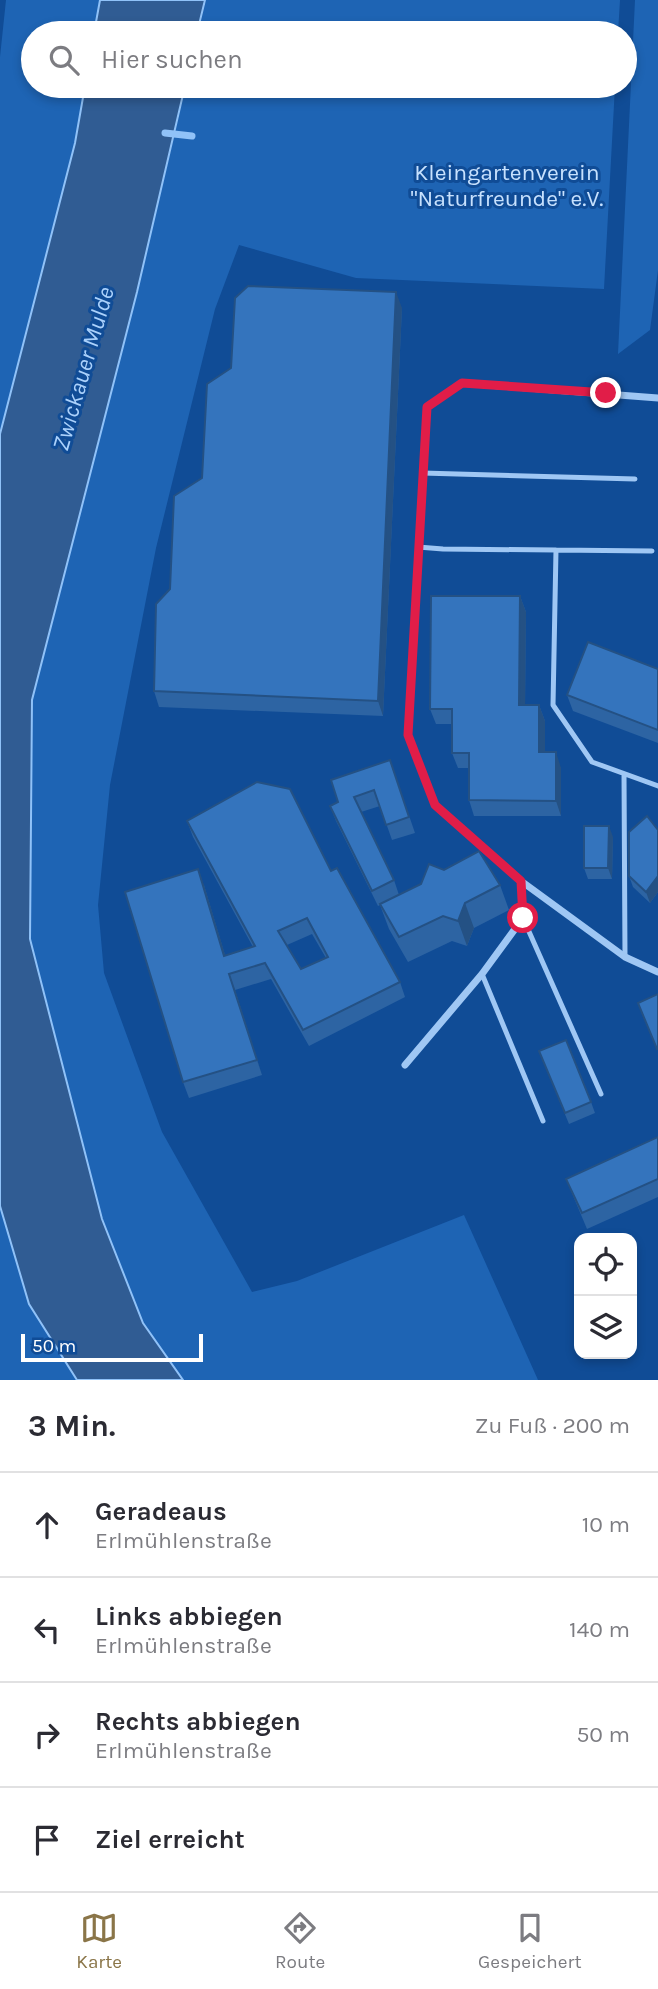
<!DOCTYPE html>
<html lang="de">
<head>
<meta charset="utf-8">
<style>
  body { margin:0; font-family:Karla,sans-serif; background:#f7f7f7; color:#2b2b33 }
  .controls { position:absolute; right:21px; bottom:21px; display:grid; overflow:hidden; border-radius:14px; box-shadow:0 4px 10px #0003 }
  .controls button { width:63px; height:63px; display:grid; place-items:center; padding:0; border:0; border-bottom:2px solid #e1e1e2; background:#fff; color:#2b2b33; font:35px sans-serif }
  .scale { position:absolute; left:21px; bottom:18px; width:182px; box-sizing:border-box; padding-left:7px; border:4px solid #fff; border-top:0; font-size:19px; line-height:24px; white-space:nowrap; color:#fff; -webkit-text-stroke:5px #104c96; paint-order:stroke }
  .stop { position:absolute; width:21px; height:21px; margin:-16px; border:5px solid #e11d48; border-radius:50%; background:#fff }
  .stop.end { background:#e11d48; border-color:#fff; box-shadow:0 2px 7px #0008 }
  .list { margin:0; padding:0; list-style:none }
  h2 { display:flex; justify-content:space-between; align-items:center; height:91px; margin:0; padding:0 28px; font-size:30px }
  h2 small { font-size:23px; font-weight:400; color:#7c7c81 }
  .list li { display:grid; grid-template-columns:46px 1fr auto; gap:21px; align-items:center; box-sizing:border-box; height:105px; padding:0 28px; border-top:2px solid #e1e1e2 }
  .list b { display:block; font-size:26px; white-space:nowrap }
  .list p { margin:0; font-size:23px; white-space:nowrap; color:#7c7c81 }
  .list em { font-size:23px; font-style:normal; color:#7c7c81 }
  .icon { flex:none; width:38px; height:38px; fill:none; stroke:currentColor; stroke-width:2; stroke-linecap:round; stroke-linejoin:round }
  .map { position:relative; flex:none; width:658px; height:1380px; overflow:hidden }
  .search { position:absolute; background:#fff; box-shadow:0 4px 10px #0003; left:21px; right:21px; top:21px; height:77px; display:flex; align-items:center; gap:18px; box-sizing:border-box; padding:0 24px; border-radius:38px; color:#7c7c81; font-size:26px }
  .sheet { height:511px; background:#fff }
  nav { display:flex; justify-content:space-around; align-items:center; box-sizing:border-box; height:98px; border-top:2px solid #e1e1e2; background:#fff; font-size:19px; color:#7c7c81 }
  nav a { display:grid; justify-items:center; gap:4px }
  nav .on { color:#8a7548 }
  .map>svg:first-child { display:block }
  .green { fill:#1e64b4 }
  .water { fill:#305c93; stroke:#90c2f8; stroke-width:2 }
  .lines { fill:none; stroke-linecap:round; stroke-linejoin:round }
  .stream { stroke:#90c2f8; stroke-width:7 }
  .service { stroke:#9fc7f4; stroke-width:5 }
  .minor { stroke:#9fc7f4; stroke-width:7 }
  .wall { fill:#2d64a3; fill-rule:evenodd }
  .shaded-wall { fill:#245184 }
  .building { fill:#3474bd; stroke:#245184; stroke-width:2; fill-rule:evenodd }
  .route { stroke:#e11d48; stroke-width:9 }
  .labels { text-anchor:middle; stroke-width:6; stroke-linejoin:round; paint-order:stroke }
  .park-label { font-size:23px; fill:#c7e1fe; stroke:#104c96 }
  .water-label { font-size:24px; font-style:italic; fill:#abd1fb; stroke:#104c96 }
</style>
</head>
<body>
<div class="map">
<svg width="658" height="1380" viewBox="0 0 658 1380">
  <rect width="100%" height="100%" fill="#104c96"/>
  <!-- green -->
  <path class="green" d="M6 0H100L94 33H33V86H85L75 143 0 434V57Z
    M206 0H620L618 33H198Z
    M635 0H658V270L650 330 618 354Z
    M186 86H615L604 289 356 278 239 245 215 309 156 548 110 785 98 905 104 973 162 1132 252 1292 297 1281 464 1215 538 1380H183L143 1323 102 1219 30 939 32 700 137 292Z
    M0 1206 29 1304 77 1380H0Z"/>
  <!-- water -->
  <path class="water" d="M100 0H205L197 33H94Z
    M85 86H185L137 292 32 700 30 939 102 1219 143 1323 183 1380H77L29 1304 0 1206V434L75 143Z"/>
  <g class="lines">
    <!-- stream -->
    <path class="stream" d="M165 133 192 136"/>
    <!-- service -->
    <path class="service" d="M422 473 635 479
      M418 547 443 549 652 551
      M556 550 553 705 592 762 658 786
      M624 774 625 957
      M523 918 601 1094
      M482 974 543 1121"/>
    <!-- minor -->
    <path class="minor" d="M521 881 625 957 658 972
      M405 1065 482 974 523 918 521 881 435 805 408 735 427 407 462 383 658 398"/>
  </g>
  <!-- wall -->
  <path class="wall" d="M402 308 383 716 159 707 154 691 170 589 202 478Z
    M520 596 526 612 525 705H539L545 721V752L561 768V816H474L469 800V768H458L452 753V724H436L430 709Z
    M658 669V743L573 711 567 695Z
    M390 760 415 833 392 840 380 806 361 812 394 880 399 895 421 884 444 870 500 885 509 910 474 928 467 946 452 941 408 962 389 929 380 905 378 906 336 821 330 806 338 802Z
    M187 821 331 871 400 982 405 997 309 1046 271 979 235 990 262 1075 189 1098 183 1082 204 885 225 955 253 947 193 837ZM312 934 326 958 301 969 287 945Z
    M658 830V892L650 903 633 887 629 876Z
    M613 837 612 879H588L584 868Z
    M543 1061 591 1102 595 1113 569 1124Z
    M658 1137V1197L587 1229 566 1179Z"/>
  <!-- shaded-wall -->
  <path class="shaded-wall" d="M396 292 402 308 383 716 378 701Z
    M520 596 526 612 525 721 519 705Z
    M539 705 545 721V768L539 752Z
    M556 752 561 768V816L556 801Z
    M609 826 613 837 612 879 608 868Z
    M198 869 204 885 230 971 224 956Z
    M658 876V892L650 903 646 892Z
    M465 903 474 928 467 946 458 921Z
    M229 974 235 990 262 1075 257 1060Z"/>
  <!-- building -->
  <path class="building" d="M248 286 396 292 378 701 154 691 156 604 170 589 174 496 202 478 207 384 231 368 235 298Z
    M431 596H520L519 705H539V752H556V801L469 800V753H452V709H430Z
    M588 642 658 669V730L567 695Z
    M390 760 409 817 386 825 374 790 354 797 394 880 372 891 330 806 338 802 331 780Z
    M257 782 290 789 331 871 337 868 400 982 303 1030 265 963 229 974 257 1060 183 1082 125 892 198 869 224 956 255 946 187 821ZM307 918 328 957 301 969 278 931Z
    M647 816 658 830V876L646 892 629 876V832Z
    M584 826H609L608 868H584Z
    M479 851 500 885 465 903 458 921 443 916 399 937 380 904 421 884 429 864 444 870Z
    M658 994V1048L657 1049 638 1003Z
    M566 1040 591 1102 565 1113 539 1051Z
    M658 1137V1179L582 1213 566 1179Z"/>
  <g class="lines">
    <!-- route -->
    <path class="route" d="M523 918 521 881 435 805 408 735 427 407 462 383 606 393"/>
  </g>
  <g class="labels">
    <!-- park labels -->
    <g class="park-label">
      <text x="507" y="180">Kleingartenverein<tspan x="507" dy="26">"Naturfreunde" e.V.</tspan></text>
    </g>
    <!-- water labels -->
    <g class="water-label">
      <text transform="translate(83 369) rotate(-74)" y="8">Zwickauer Mulde</text>
    </g>
  </g>
</svg>
<div class="controls">
<button><svg class="icon" aria-label="locate" viewBox="0 0 24 24"><circle cx="12" cy="12" r="6"/><path d="M12 2v4M12 18v4M2 12h4M18 12h4"/></svg></button>
<button><svg class="icon" aria-label="layers" viewBox="0 0 24 24"><path d="M12 4l9 5-9 5-9-5zM3 14l9 5 9-5"/></svg></button>
</div>
<div class="scale">50 m</div>
<div class="stop" style="left:523px;top:918px"></div>
<div class="stop end" style="left:606px;top:393px"></div>
<div class="search"><svg class="icon" aria-label="search" viewBox="0 0 24 24"><circle cx="10" cy="10" r="6"/><path d="M15 15l6 6"/></svg>Hier suchen</div>
</div>
<section class="sheet">
<h2>3 Min.<small>Zu Fuß · 200 m</small></h2>
<ul class="list">
<li><svg class="icon" aria-label="ahead" viewBox="0 0 24 24"><path d="M12 20V5M6 11l6-6 6 6"/></svg><div><b>Geradeaus</b><p>Erlmühlenstraße</p></div><em>10 m</em></li>
<li><svg class="icon" aria-label="left" viewBox="0 0 24 24"><path d="M17 20v-9H6M10 6l-5 5 5 5"/></svg><div><b>Links abbiegen</b><p>Erlmühlenstraße</p></div><em>140 m</em></li>
<li><svg class="icon" aria-label="right" viewBox="0 0 24 24"><path d="M7 20v-9h11M14 6l5 5-5 5"/></svg><div><b>Rechts abbiegen</b><p>Erlmühlenstraße</p></div><em>50 m</em></li>
<li><svg class="icon" aria-label="arrive" viewBox="0 0 24 24"><path d="M6 21V4h12l-3 4 3 4H6"/></svg><div><b>Ziel erreicht</b></div></li>
</ul>
</section>
<nav>
<a class="on"><svg class="icon" aria-label="map" viewBox="0 0 24 24"><path d="M3 6l6-2 6 2 6-2v14l-6 2-6-2-6 2zM9 4v14M15 6v14"/></svg>Karte</a>
<a><svg class="icon" aria-label="directions" viewBox="0 0 24 24"><path d="M12 3l9 9-9 9-9-9zM9 14v-3h6M13 9l2 2-2 2"/></svg>Route</a>
<a><svg class="icon" aria-label="saved" viewBox="0 0 24 24"><path d="M7 4h10v16l-5-4-5 4z"/></svg>Gespeichert</a>
</nav>
</body>
</html>
